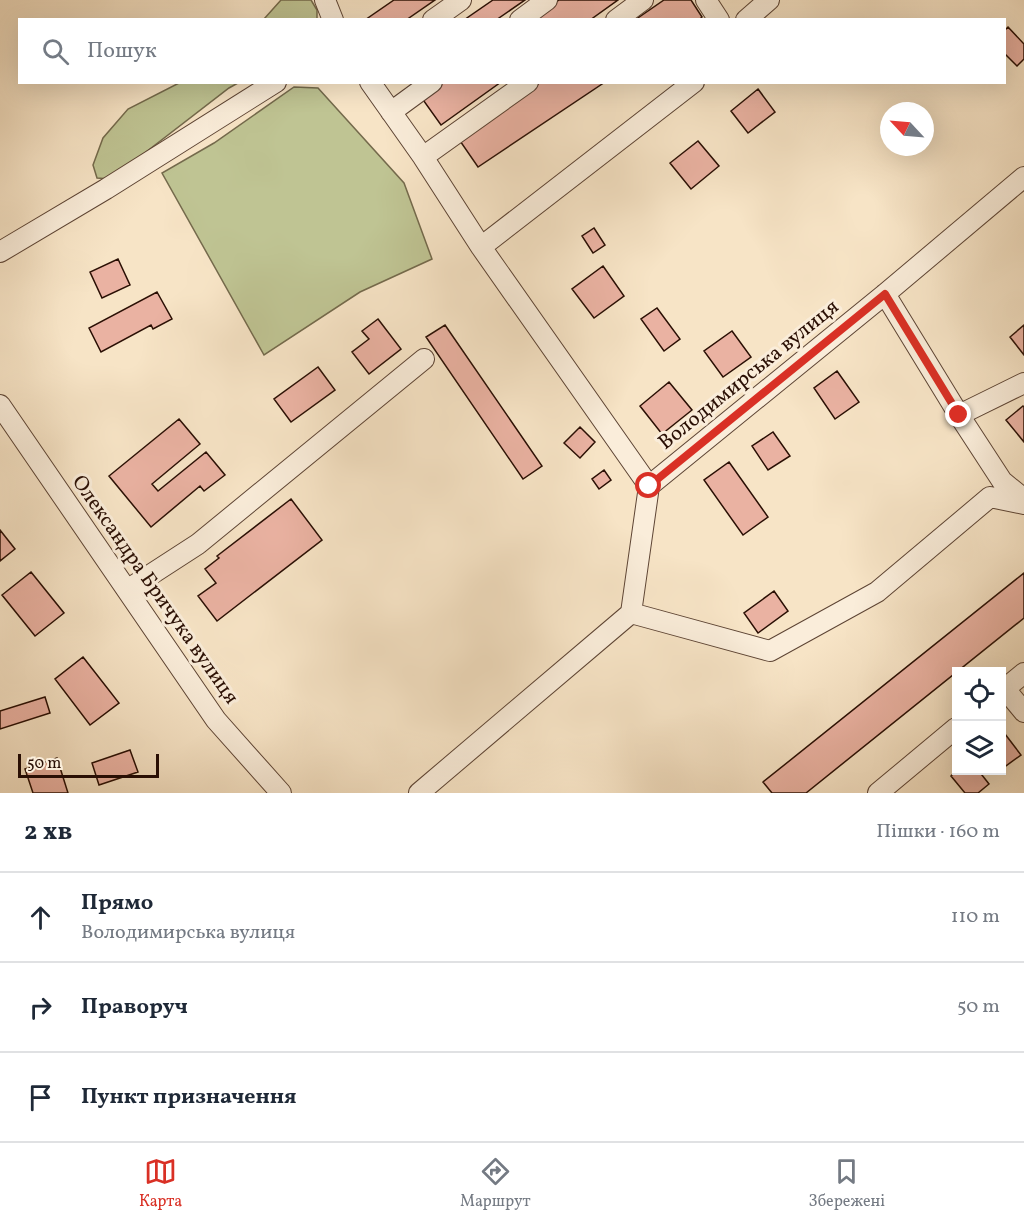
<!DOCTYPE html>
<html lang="uk">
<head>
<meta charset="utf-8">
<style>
  body { margin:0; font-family:Vollkorn,serif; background:#f6f6f7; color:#1f2937 }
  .controls { position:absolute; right:18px; bottom:18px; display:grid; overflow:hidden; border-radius:0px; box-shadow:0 6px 24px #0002 }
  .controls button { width:54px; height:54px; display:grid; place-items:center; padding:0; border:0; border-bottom:2px solid #e0e1e3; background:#fff; color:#1f2937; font:30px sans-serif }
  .compass { position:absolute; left:880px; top:102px; width:54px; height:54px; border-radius:50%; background:#fff; box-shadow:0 6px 24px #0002; rotate:296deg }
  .scale { position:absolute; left:18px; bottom:15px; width:141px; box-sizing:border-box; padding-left:6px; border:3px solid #2a0f04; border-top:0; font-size:16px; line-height:21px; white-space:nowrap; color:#2a0f04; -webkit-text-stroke:4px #faedda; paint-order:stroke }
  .stop { position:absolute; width:18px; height:18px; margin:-14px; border:4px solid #d93025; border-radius:50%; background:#fff }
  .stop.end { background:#d93025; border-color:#fff; box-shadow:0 2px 6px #0008 }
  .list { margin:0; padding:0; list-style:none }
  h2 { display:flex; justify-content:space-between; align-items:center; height:78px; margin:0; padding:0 24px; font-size:26px }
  h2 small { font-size:20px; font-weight:400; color:#747a83 }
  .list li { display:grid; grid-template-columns:39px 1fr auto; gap:18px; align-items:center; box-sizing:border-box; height:90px; padding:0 24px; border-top:2px solid #e0e1e3 }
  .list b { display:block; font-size:22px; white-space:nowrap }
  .list p { margin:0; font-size:20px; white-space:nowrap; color:#747a83 }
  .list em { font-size:20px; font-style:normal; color:#747a83 }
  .icon { flex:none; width:33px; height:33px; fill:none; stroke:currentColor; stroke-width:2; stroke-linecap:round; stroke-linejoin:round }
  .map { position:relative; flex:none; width:1024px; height:793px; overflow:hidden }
  .search { position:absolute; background:#fff; box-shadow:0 6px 24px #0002; left:18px; right:18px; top:18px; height:66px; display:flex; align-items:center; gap:15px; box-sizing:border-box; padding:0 21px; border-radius:0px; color:#747a83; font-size:22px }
  .sheet { height:348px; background:#fff }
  nav { display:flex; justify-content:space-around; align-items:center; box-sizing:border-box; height:84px; border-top:2px solid #e0e1e3; background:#fff; font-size:16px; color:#747a83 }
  nav a { display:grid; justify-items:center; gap:3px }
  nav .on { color:#d93025 }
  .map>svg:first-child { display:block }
  .green { fill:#bfc493; stroke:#746a4c; stroke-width:1.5 }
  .building { fill:#eab2a2; stroke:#2a0f04; stroke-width:1.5 }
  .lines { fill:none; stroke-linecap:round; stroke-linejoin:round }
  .minor-casing { stroke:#5d4434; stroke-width:22 }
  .minor { stroke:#faedda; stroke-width:20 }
  .route { stroke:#d93025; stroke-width:8 }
  .labels { text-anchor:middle; stroke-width:6; stroke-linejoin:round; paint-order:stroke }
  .street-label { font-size:21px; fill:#2a0f04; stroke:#faedda }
</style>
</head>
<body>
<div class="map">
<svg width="1024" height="793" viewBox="0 0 1024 793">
  <rect width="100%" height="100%" fill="#f7e4c6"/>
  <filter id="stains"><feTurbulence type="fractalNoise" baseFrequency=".00333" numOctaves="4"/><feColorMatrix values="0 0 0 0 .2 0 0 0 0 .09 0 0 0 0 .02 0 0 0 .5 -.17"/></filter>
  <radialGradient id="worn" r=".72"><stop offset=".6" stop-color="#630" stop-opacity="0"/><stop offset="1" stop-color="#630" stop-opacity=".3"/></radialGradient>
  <!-- green -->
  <path class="green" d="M281 0H311L317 10V19H264Z
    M179 83H238L229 88 111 179 97 178 93 165 103 138 128 109Z
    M294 87 318 88 404 183 432 259 360 292 264 355 162 173 214 143Z"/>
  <!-- building -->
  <path class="building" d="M394 0H435L406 20H365Z
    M493 0H525L496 20H464Z
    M559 0H618L590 20H531Z
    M664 0H691L702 17 699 20H635Z
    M1008 27 1024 44V59L1017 66 1004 53V31Z
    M441 82H501L441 125 421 97Z
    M541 82H605L478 167 458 138Z
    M758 89 775 112 748 133 731 111Z
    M698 141 719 166 691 189 670 163Z
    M594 228 605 245 593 253 582 236Z
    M118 259 130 285 102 298 90 272Z
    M603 266 624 296 594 318 572 289Z
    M157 292 172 319 153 329 151 325 101 352 89 328Z
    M657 308 680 339 664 351 641 319Z
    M378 319 401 349 369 374 352 352 369 339 362 331Z
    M445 325 542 466 523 479 426 337Z
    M1024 325V355L1010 337Z
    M732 331 751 357 723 377 704 351Z
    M318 367 335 390 291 422 274 399Z
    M837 371 859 402 835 419 814 388Z
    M669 382 692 410 662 434 640 406Z
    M1023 406 1024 407V442L1006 420Z
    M179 419 200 444 152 484 158 491 206 452 225 475 204 491 200 486 151 527 109 476Z
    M580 427 595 442 580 458 564 443Z
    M773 432 790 456 768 470 752 446Z
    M729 462 768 517 743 535 704 480Z
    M604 470 611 480 599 489 592 479Z
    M291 499 322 540 217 621 198 596 216 583 205 569 219 558 217 556Z
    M0 530 15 549 0 561Z
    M31 572 64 613 35 636 2 595Z
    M1024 573V618L806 793H772L763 782Z
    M774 591 788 611 758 633 744 613Z
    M83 657 119 703 90 725 55 679Z
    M45 697 50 713 0 729V711Z
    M1005 734 1021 755 1003 768 1002 736Z
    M130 750 138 772 99 785 92 763Z
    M57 758 68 793H33L25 769Z
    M957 770H978L989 784 978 793H965L951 776Z"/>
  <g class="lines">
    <defs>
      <path id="minor" d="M325 0 333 20
        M706 0 719 20
        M433 20 461 0
        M520 20 547 0
        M616 20 643 0
        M746 20 769 0
        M370 82 423 157 481 247 649 486
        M391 112 432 82
        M423 157 528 82
        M481 247 694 82
        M0 252 106 189 276 82
        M885 294 959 415 1002 481 1024 499
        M0 405 216 720 281 793
        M959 415 1024 383
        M127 590 198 544 424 359
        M631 613 770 651 877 592 990 497 1024 504
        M1005 689 1024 712
        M1002 691 1024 673
        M419 793 631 613 649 486 885 294 1024 177
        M878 793 956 728"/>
    </defs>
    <!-- minor casing -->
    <use href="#minor" class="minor-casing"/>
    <!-- minor -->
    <use href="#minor" class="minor"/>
  </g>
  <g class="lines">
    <!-- route -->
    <path class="route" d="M649 486 885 294 959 415"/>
  </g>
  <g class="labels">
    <!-- street labels -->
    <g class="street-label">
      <text transform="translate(748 374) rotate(-39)" y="7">Володимирська вулиця</text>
      <text transform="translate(156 589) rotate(55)" y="7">Олександра Бричука вулиця</text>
    </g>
  </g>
  <rect width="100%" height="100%" filter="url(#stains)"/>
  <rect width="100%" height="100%" fill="url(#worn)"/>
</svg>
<div class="controls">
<button><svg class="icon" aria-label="locate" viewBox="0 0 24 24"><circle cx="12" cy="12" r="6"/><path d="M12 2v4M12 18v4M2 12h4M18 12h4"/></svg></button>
<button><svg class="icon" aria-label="layers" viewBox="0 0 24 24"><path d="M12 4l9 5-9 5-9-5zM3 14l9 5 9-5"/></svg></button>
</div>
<svg class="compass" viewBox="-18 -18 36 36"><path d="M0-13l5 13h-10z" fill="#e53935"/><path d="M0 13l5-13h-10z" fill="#747a83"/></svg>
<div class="scale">50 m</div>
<div class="stop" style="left:649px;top:486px"></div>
<div class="stop end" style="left:959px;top:415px"></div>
<div class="search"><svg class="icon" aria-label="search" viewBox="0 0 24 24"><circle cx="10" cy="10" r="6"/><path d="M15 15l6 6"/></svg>Пошук</div>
</div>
<section class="sheet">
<h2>2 хв<small>Пішки · 160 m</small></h2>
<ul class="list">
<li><svg class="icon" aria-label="ahead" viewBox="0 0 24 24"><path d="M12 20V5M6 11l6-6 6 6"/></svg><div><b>Прямо</b><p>Володимирська вулиця</p></div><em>110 m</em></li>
<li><svg class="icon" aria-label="right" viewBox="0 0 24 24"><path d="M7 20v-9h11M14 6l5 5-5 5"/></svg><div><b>Праворуч</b></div><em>50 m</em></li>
<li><svg class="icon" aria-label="arrive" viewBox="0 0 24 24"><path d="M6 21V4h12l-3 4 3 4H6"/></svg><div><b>Пункт призначення</b></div></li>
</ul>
</section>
<nav>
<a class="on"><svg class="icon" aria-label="map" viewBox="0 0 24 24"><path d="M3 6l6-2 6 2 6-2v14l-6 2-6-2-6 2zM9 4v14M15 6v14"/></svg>Карта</a>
<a><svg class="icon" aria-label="directions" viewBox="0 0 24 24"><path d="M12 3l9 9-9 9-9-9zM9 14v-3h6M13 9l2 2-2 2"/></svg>Маршрут</a>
<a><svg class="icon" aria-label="saved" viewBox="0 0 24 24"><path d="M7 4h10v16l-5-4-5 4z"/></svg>Збережені</a>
</nav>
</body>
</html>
